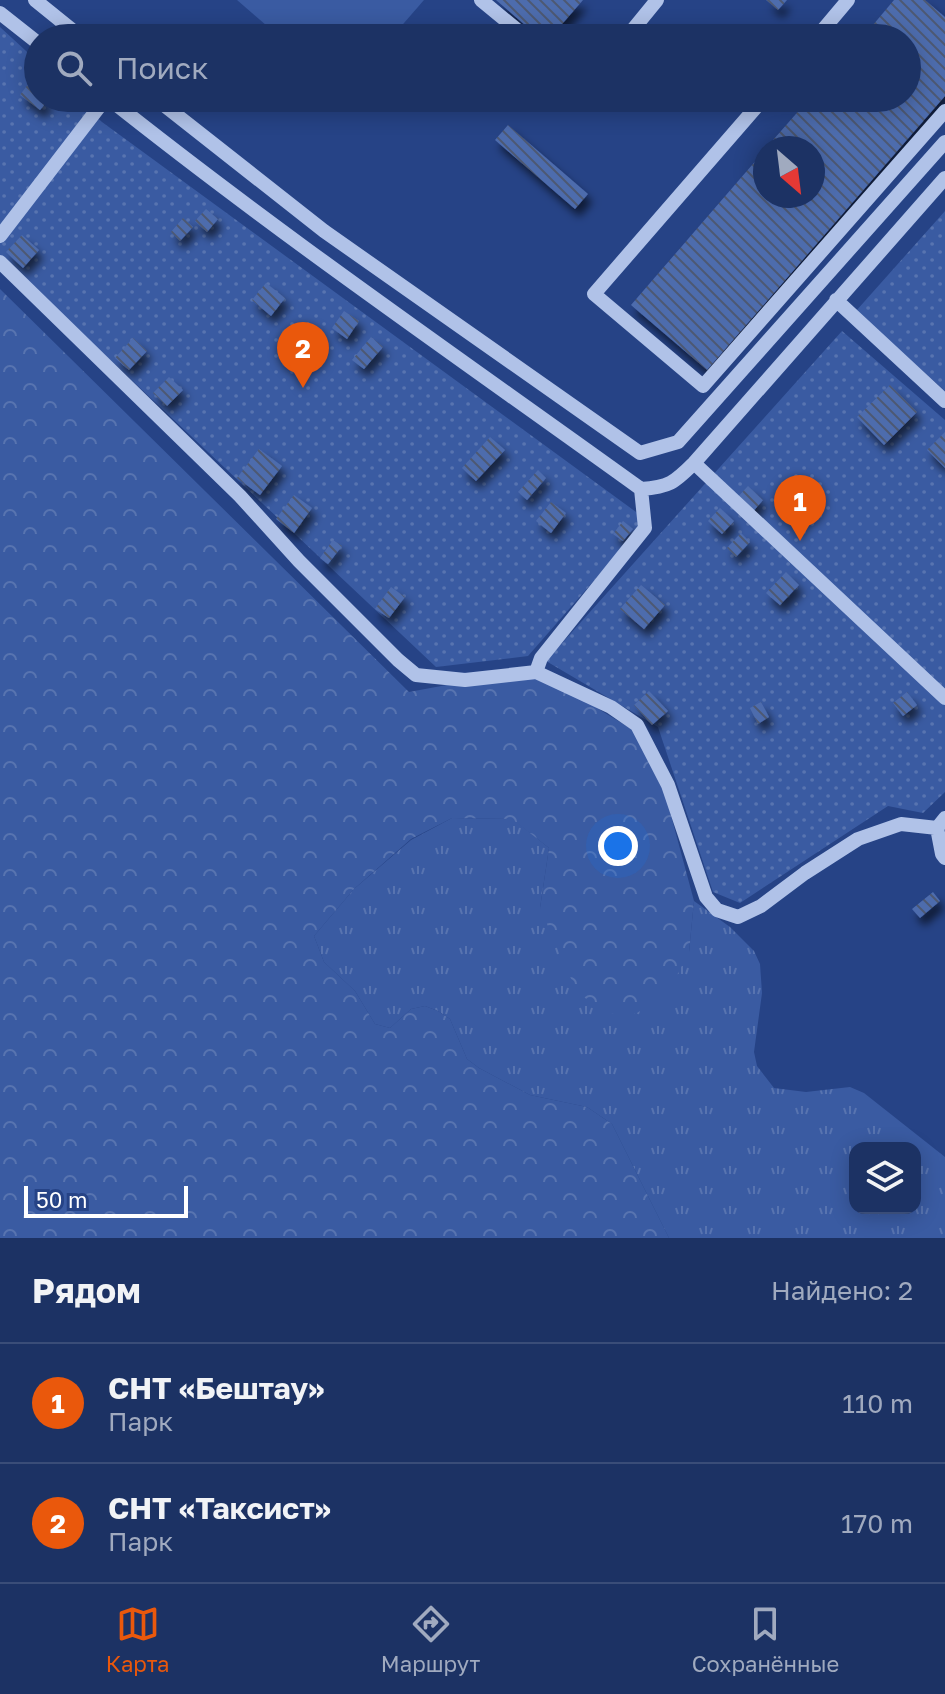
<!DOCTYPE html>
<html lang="ru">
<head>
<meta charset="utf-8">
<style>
  body { margin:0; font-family:"Golos Text",sans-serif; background:#293e6d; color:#f1f3f6 }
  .controls { position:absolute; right:24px; bottom:24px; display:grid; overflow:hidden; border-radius:16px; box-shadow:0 4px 20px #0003 }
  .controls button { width:72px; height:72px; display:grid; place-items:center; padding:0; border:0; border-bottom:2px solid #3a4d78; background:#1c3264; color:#f1f3f6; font:40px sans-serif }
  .compass { position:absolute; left:753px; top:136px; width:72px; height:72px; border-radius:50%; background:#1c3264; box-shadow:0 4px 20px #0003; rotate:152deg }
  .scale { position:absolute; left:24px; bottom:20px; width:164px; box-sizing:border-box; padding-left:8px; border:4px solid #fff; border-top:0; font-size:22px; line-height:28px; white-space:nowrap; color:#fff; -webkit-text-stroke:6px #264386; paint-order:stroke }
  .you { position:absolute; left:618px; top:846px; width:28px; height:28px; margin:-20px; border:6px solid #fff; border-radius:50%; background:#1a73e8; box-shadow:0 0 0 12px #1a73e833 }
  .badge { display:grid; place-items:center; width:52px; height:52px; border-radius:50%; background:#ea580c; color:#fff; font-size:26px; font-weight:700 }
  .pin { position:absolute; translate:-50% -66px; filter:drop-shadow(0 2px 4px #0008) }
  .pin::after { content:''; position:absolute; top:42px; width:28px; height:24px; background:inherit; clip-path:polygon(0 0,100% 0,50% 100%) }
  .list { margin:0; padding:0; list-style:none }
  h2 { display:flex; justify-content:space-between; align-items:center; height:104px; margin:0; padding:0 32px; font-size:34px }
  h2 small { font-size:26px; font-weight:400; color:#a0aabf }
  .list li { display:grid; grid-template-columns:52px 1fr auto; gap:24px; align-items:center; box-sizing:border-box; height:120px; padding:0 32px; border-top:2px solid #3a4d78 }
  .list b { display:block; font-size:30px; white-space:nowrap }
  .list p { margin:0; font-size:26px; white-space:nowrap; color:#a0aabf }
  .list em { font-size:26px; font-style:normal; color:#a0aabf }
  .icon { flex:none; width:44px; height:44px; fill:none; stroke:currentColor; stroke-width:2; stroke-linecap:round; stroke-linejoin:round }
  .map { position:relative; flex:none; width:945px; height:1238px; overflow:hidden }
  .search { position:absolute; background:#1c3264; box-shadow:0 4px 20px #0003; left:24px; right:24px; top:24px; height:88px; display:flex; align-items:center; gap:20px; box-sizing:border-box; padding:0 28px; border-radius:44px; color:#a0aabf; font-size:30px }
  .sheet { height:344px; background:#1c3264 }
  nav { display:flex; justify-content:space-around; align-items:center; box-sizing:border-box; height:112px; border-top:2px solid #3a4d78; background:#1c3264; font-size:22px; color:#a0aabf }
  nav a { display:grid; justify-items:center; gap:4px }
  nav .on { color:#ea580c }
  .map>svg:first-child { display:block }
  .grass { fill:url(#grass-tufts); fill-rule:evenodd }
  .forest { fill:url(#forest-crowns) }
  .garden { fill:url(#garden-dots) }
  .pitch { fill:#3a5ba2 }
  .building { fill:url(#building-back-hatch); filter:url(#shadow) }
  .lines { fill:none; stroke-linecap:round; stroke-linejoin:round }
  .minor { stroke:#b0c2e8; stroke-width:14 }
</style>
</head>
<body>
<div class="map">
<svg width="945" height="1238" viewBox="0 0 945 1238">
  <defs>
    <pattern id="grass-tufts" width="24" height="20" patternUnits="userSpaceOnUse" patternTransform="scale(2)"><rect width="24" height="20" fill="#3a5ba2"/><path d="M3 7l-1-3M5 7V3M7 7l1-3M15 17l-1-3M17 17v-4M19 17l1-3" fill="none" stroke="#5874b0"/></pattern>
    <pattern id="forest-crowns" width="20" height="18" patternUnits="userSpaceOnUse" patternTransform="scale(2)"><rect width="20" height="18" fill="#3a5ba2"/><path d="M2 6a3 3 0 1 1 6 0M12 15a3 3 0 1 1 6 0" fill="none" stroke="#5874b0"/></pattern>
    <pattern id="garden-dots" width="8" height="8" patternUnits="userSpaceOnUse" patternTransform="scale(2)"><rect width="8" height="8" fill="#3a5ba2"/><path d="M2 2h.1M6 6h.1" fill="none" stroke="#5874b0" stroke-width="1.8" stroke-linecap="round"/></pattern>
    <pattern id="building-back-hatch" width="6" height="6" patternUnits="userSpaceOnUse" patternTransform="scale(2)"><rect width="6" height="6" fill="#4e6cad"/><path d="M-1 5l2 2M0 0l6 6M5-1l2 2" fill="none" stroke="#4d5973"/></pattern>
    <filter id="shadow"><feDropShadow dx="4.5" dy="8" stdDeviation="4" flood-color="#0009"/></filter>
  </defs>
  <rect width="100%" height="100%" fill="#264386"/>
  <!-- grass -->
  <path class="grass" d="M452 818 513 819 549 848 540 908 689 952 694 901 730 927 754 951 760 964 762 993 754 1052 757 1066 774 1088 806 1092 850 1087 864 1093 945 1157V1238H669L612 1124 587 1107 530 1095 479 1068 467 1059 450 1019 438 1011 425 1006 411 1009 390 1028 375 1024 355 991 324 962 314 936 354 889 411 840ZM855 1148H915V1208H855Z"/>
  <!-- forest -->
  <path class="forest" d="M0 289 409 692 533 669 651 741 694 901 689 952 675 979 657 1003 628 1017 599 1010 576 990 540 908 549 848 512 819 452 818 411 839 354 889 314 936 324 962 355 991 375 1024 390 1028 411 1009 425 1006 438 1011 450 1019 467 1059 479 1068 530 1095 587 1107 612 1124 669 1238H0Z"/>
  <!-- garden -->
  <path class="garden" d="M0 27 38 62V98H76L102 122 647 520 528 656 436 667 0 256Z
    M945 211V391L856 311Z
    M842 331 945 420V792L923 813 888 806 740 903 713 892 658 727 546 661Z"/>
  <!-- pitch -->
  <path class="pitch" d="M237 0H424L391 38H281Z"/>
  <!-- building -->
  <path class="building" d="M496 0H583L550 38H540Z
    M766 0H787L778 10Z
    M894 0H925L945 17V96L707 370 631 305 765 150V196H813V148H766L810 98H907V38H862Z
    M38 71V98H50L40 110 20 95Z
    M508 125 588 194 575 209 495 140Z
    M206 209 218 219 207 232 195 221Z
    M183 218 193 227 180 241 171 232Z
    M22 235 39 250 23 268 6 252Z
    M266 283 285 298 271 316 252 300Z
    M344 311 359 321 347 339 332 328Z
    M371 337 383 347 364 369 352 360Z
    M133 338 147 351 129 370 115 358Z
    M169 377 183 390 167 406 153 393Z
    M890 385 917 412 884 445 857 417Z
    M945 432V468L927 450Z
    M490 437 505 450 476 481 462 468Z
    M259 449 282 466 260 495 237 478Z
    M538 470 546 478 527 500 518 492Z
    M748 486 763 500 751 514 735 500Z
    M294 495 312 508 294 533 276 519Z
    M551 502 566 513 551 533 536 521Z
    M720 508 734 521 722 534 708 521Z
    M623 521 633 529 623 541 613 534Z
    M741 533 750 542 736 557 727 548Z
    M333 540 342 546 328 564 320 558Z
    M786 572 799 585 780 605 766 593Z
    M641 585 665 605 644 629 620 609Z
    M391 587 405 597 389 618 375 609Z
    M649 691 668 711 652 725 634 705Z
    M907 692 917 705 903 716 893 703Z
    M761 702 769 717 758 724 750 708Z
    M933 892 940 901 920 918 912 909Z"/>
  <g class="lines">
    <!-- minor -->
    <path class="minor" d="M35 0 82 38
      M481 0 527 38
      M0 13 38 43
      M626 38 657 0
      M816 38 848 0
      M108 98C280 235 462 360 641 489 669 487 674 483 694 463L945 178
      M155 98 324 231 640 453 678 442 945 142
      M764 98 594 294 703 386 945 111
      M0 236 106 98
      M0 262 240 496 299 561 398 660 416 675 465 680 536 672 611 707 637 725 668 785 706 897 717 910 738 917 761 906 805 873 858 839 901 824 937 828
      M836 300 945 401
      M694 463 945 698
      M536 672 541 658 645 528 641 489
      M945 818 937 828 942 854 945 858"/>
  </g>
</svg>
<div class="controls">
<button><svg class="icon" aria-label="layers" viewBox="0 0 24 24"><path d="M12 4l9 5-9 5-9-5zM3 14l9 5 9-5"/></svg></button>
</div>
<svg class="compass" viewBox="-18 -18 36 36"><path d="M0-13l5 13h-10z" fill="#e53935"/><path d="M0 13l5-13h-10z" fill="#a0aabf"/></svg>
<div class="scale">50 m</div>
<div class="you"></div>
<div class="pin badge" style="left:800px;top:541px">1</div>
<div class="pin badge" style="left:303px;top:388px">2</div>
<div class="search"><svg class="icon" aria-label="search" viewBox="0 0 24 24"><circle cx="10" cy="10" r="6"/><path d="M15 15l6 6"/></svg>Поиск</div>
</div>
<section class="sheet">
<h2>Рядом<small>Найдено: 2</small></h2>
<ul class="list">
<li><span class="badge">1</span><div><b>СНТ «Бештау»</b><p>Парк</p></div><em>110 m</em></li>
<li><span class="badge">2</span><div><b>СНТ «Таксист»</b><p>Парк</p></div><em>170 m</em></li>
</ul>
</section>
<nav>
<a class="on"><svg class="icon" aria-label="map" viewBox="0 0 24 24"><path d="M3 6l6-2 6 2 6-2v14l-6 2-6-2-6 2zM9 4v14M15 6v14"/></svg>Карта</a>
<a><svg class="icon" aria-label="directions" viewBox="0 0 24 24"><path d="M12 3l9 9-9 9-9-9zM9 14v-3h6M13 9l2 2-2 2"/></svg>Маршрут</a>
<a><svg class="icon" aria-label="saved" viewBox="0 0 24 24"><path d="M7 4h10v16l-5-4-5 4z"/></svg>Сохранённые</a>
</nav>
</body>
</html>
